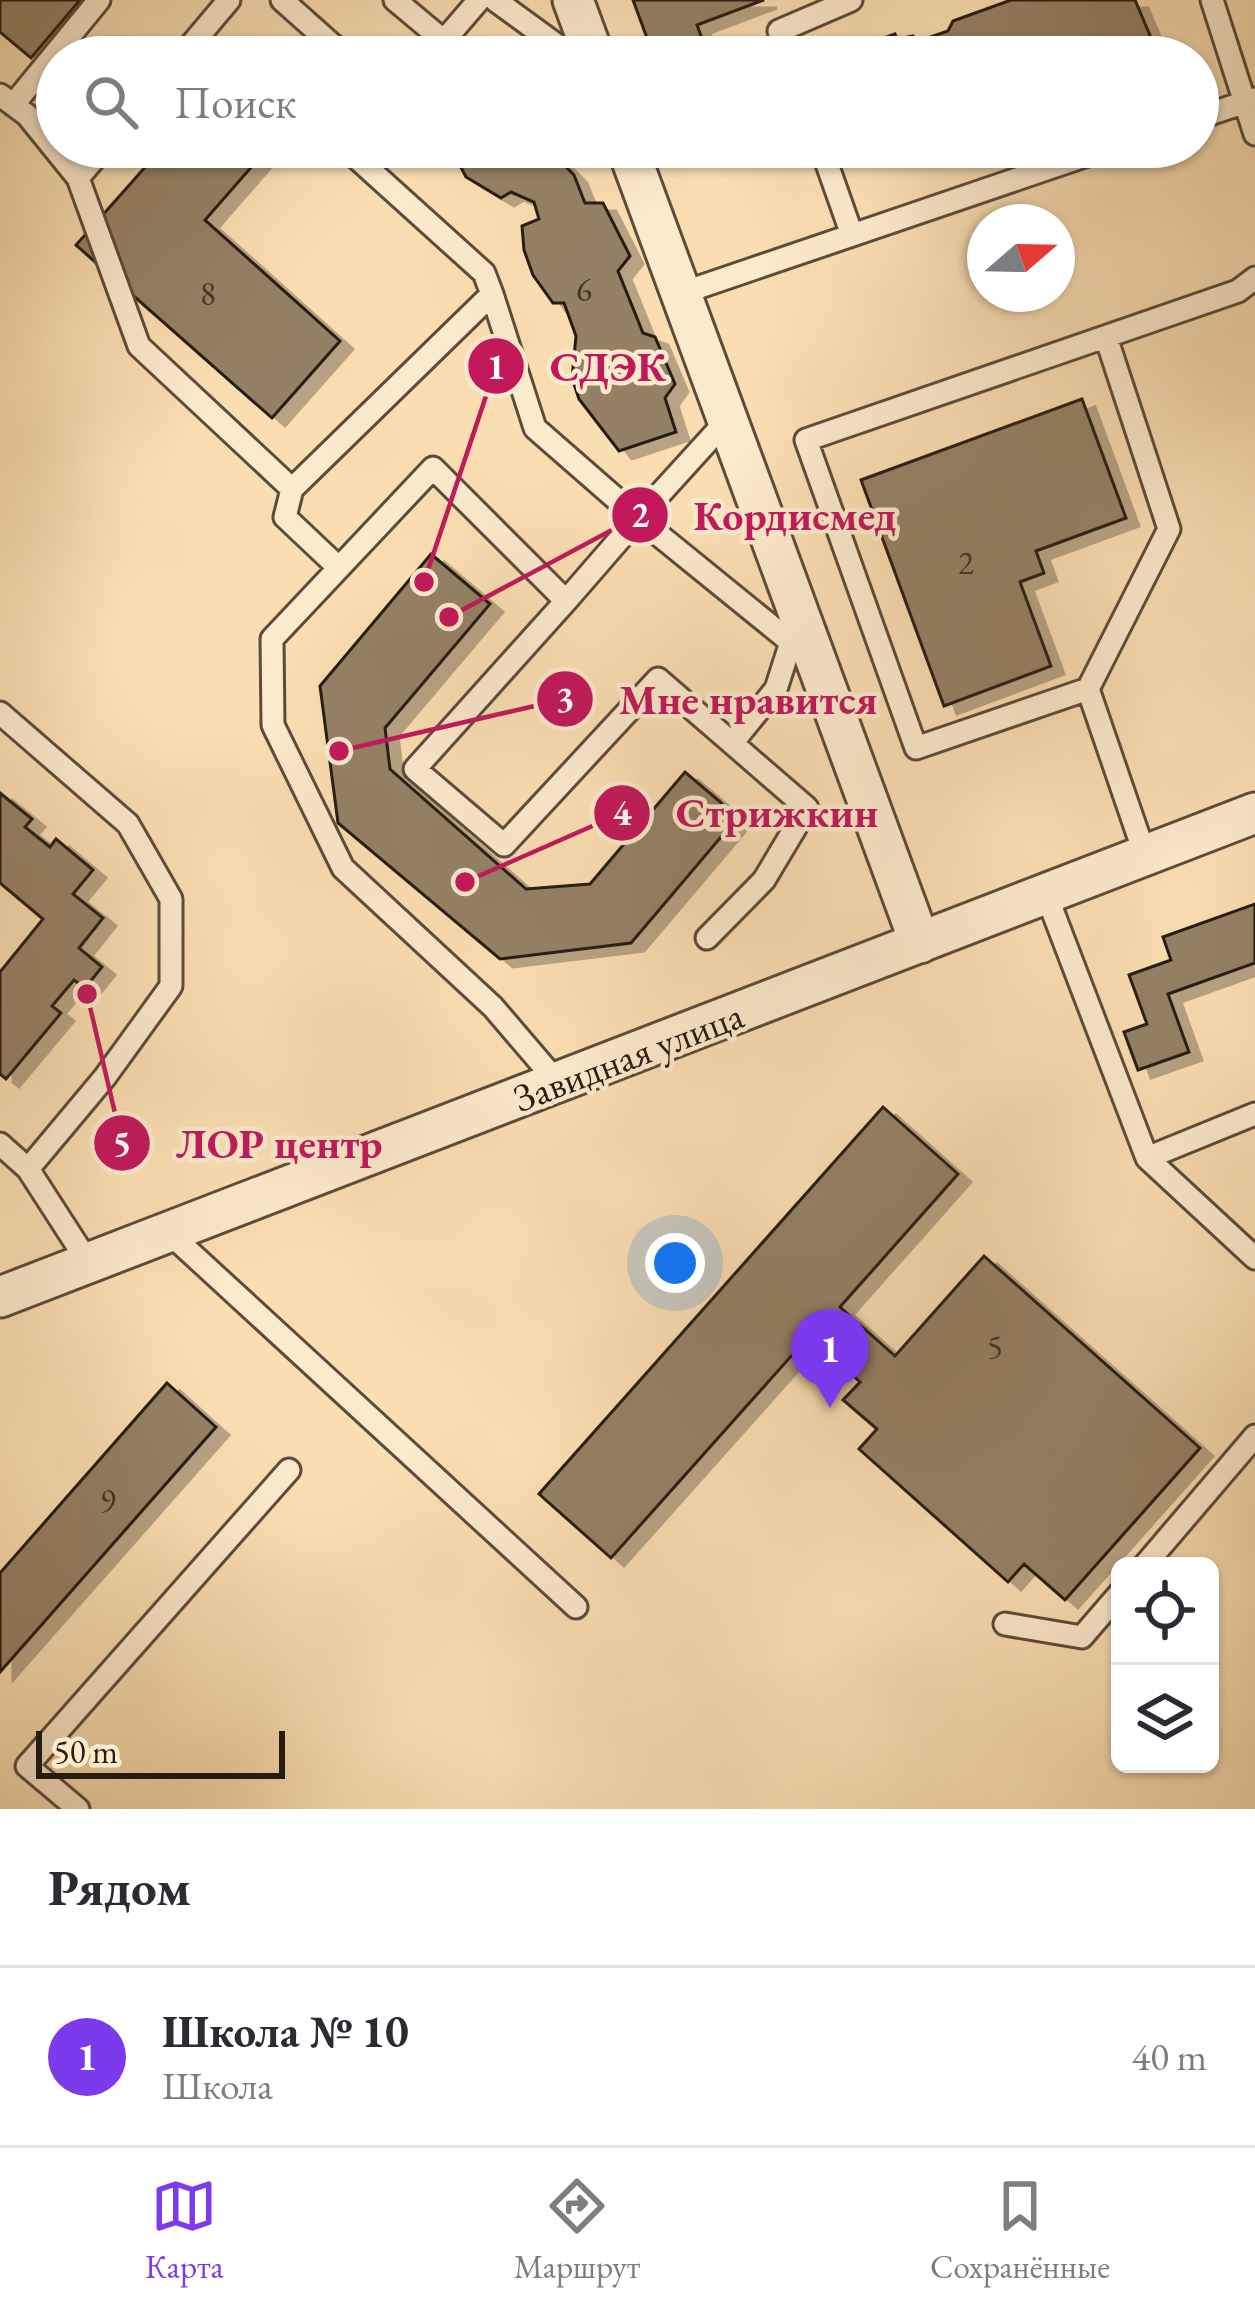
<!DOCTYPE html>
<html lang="ru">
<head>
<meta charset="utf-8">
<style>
  body { margin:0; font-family:"EB Garamond",serif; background:#f7f7f7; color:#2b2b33 }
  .controls { position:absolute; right:36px; bottom:36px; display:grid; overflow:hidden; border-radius:18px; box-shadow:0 3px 9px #0004 }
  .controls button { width:108px; height:108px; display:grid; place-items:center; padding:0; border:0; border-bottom:3px solid #e1e1e2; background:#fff; color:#2b2b33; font:60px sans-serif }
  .compass { position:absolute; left:967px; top:204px; width:108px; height:108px; border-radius:50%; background:#fff; box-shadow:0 3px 9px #0004; rotate:70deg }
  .scale { position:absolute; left:36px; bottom:30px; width:249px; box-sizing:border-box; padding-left:12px; border:6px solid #261c12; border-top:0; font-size:33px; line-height:42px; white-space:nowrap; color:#261c12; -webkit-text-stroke:9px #fceacd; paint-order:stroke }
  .you { position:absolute; left:675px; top:1263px; width:42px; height:42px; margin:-30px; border:9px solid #fff; border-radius:50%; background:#1a73e8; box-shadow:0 0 0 18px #1a73e833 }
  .badge { display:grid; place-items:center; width:78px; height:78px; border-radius:50%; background:#7c3aed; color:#fff; font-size:39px; font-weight:700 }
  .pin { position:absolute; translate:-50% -99px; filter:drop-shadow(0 3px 6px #0008) }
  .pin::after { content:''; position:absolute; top:63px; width:42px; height:36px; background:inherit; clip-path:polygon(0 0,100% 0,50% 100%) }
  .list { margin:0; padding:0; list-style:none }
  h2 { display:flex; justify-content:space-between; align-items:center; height:156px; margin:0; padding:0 48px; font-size:51px }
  h2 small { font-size:39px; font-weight:400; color:#7c7c81 }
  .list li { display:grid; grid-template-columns:78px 1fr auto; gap:36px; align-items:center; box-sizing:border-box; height:180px; padding:0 48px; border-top:3px solid #e1e1e2 }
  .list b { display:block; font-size:45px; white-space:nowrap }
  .list p { margin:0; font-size:39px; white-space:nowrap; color:#7c7c81 }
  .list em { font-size:39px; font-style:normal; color:#7c7c81 }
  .icon { flex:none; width:66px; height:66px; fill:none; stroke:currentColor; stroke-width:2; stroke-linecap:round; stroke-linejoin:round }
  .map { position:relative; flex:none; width:1255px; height:1809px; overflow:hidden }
  .search { position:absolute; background:#fff; box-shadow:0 3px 9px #0004; left:36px; right:36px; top:36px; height:132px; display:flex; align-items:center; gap:30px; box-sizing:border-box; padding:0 42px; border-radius:66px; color:#7c7c81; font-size:45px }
  .sheet { height:336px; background:#fff }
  nav { display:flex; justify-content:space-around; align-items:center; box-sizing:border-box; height:168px; border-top:3px solid #e1e1e2; background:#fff; font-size:33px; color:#7c7c81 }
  nav a { display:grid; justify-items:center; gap:6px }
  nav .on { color:#7c3aed }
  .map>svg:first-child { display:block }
  .building { fill:#948165; stroke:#261c12; stroke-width:3; filter:url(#shadow) }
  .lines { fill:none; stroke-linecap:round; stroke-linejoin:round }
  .service-casing { stroke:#5b4c3a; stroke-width:27 }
  .minor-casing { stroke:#5b4c3a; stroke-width:45 }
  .service { stroke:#fceacd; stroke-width:21 }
  .minor { stroke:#fceacd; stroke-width:39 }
  .labels { text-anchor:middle; stroke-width:9; stroke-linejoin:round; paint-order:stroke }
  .number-label { font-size:33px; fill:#423527 }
  .street-label { font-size:39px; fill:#261c12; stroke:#fceacd }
  .leader { fill:none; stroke:#c2185b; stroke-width:4.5 }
  .callout-dot { fill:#c2185b; stroke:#fceacd; stroke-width:4.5 }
  .mark-label { font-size:36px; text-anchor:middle; font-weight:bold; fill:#fff }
  .callout-label { font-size:42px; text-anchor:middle; font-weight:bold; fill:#c2185b; stroke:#fceacd; stroke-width:9; stroke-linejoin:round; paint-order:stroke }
</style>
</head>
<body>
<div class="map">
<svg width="1255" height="1809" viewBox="0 0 1255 1809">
  <defs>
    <filter id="shadow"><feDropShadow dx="13" dy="8" stdDeviation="0" flood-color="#0004"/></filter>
  </defs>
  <rect width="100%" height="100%" fill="#fadeb2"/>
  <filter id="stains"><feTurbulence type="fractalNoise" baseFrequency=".00167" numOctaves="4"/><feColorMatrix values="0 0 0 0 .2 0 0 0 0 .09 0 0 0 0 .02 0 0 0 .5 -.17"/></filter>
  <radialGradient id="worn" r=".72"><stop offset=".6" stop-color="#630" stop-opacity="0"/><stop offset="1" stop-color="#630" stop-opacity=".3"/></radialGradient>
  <!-- building -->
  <path class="building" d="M0 0H80L31 58 0 32Z
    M633 0H764L697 25 709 57H654Z
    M1011 0H1135L1157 52 1144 57H832L895 34 897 39 913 36 916 42 948 31 953 21Z
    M163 147H269L205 220 340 341 272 418 76 245Z
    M450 147H546L574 175 585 203H603L630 256 618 271 643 333 655 337 675 384 665 398 676 432 619 451 579 399 572 378 576 336 564 303H553L533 275 524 250 522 226 539 219 534 202 511 192 501 198 466 177Z
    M1082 399 1126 518 1036 551 1044 573 1020 582 1051 666 944 706 861 480Z
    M431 554 490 604 385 728 390 769 526 889 590 884 685 772 738 817 631 943 500 959 338 823 320 686Z
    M0 793 32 819 25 827 50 847 56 839 93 870 73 894 103 918 79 948 102 967 85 988 74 980 52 1006 61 1013 6 1079 0 1074V972L43 919 0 883Z
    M1255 904V963L1168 994 1189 1052 1138 1070 1124 1032 1147 1024 1129 975 1171 960 1163 937Z
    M883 1107 958 1174 840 1307 895 1356 984 1256 1200 1448 1065 1600 1024 1564 1008 1582 859 1449 877 1429 843 1400 860 1382 809 1336 611 1558 539 1494Z
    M167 1383 216 1427 0 1672V1573Z"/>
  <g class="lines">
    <defs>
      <path id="service" d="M282 0 346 57
        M395 0 444 41
        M495 0 573 57
        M1212 0 1255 134
        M181 57 229 0
        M430 57 479 0
        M789 57 779 31 851 0
        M0 95 27 115 78 178
        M13 105 99 0
        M1198 118 1254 99
        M104 147 78 178 139 346 292 489
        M354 147 350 152 484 273 492 294
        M821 147 851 232
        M682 293 1111 147
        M728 419 638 518 808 656
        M339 568 285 517 292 489 492 294 535 428 638 518 566 601
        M1088 689 1169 529 1106 337
        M0 713 128 824 171 899V986L105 1077 28 1169 88 1262
        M732 743 776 689 791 642
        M1145 855 1088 689 916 748 806 440 1238 291 1255 278
        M1046 894 1147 1158 1255 1258
        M558 1083 493 1007 343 868 273 725 272 639 433 468 566 601 415 769 504 845 658 679 807 808 764 880 707 938
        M0 1144 28 1169
        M1147 1158 1255 1114
        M168 1232 576 1607
        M1144 1566 1255 1436
        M1005 1624 1082 1637 1120 1593
        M78 1809 27 1766 289 1470"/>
      <path id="minor" d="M573 0 594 57
        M627 147 920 943
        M0 1297 1255 813"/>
    </defs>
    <!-- service casing -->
    <use href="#service" class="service-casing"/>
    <!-- minor casing -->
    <use href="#minor" class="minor-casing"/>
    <!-- service -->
    <use href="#service" class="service"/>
    <!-- minor -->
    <use href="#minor" class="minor"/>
  </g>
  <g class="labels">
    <!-- number labels -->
    <g class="number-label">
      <text x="584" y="301">6</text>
      <text x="208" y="305">8</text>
      <text x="966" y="574">2</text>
      <text x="995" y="1358">5</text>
      <text x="108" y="1512">9</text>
    </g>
    <!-- street labels -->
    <g class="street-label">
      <text transform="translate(628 1056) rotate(-21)" y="14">Завидная улица</text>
    </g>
  </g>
  <!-- callouts -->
  <path class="leader" d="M424 582L496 366M449 617L640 515M339 751L565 699M465 882L622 813M87 994L122 1143"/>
  <g class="callout-dot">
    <circle cx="424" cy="582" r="12"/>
    <circle cx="449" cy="617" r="12"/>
    <circle cx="339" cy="751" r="12"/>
    <circle cx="465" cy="882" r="12"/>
    <circle cx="87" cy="994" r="12"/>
    <circle cx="496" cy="366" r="30"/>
    <circle cx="640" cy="515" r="30"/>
    <circle cx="565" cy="699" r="30"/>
    <circle cx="622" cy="813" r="30"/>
    <circle cx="122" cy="1143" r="30"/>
  </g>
  <g class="mark-label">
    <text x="496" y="379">1</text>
    <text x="640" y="527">2</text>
    <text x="565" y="712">3</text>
    <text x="622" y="825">4</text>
    <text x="122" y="1156">5</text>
  </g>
  <g class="callout-label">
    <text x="608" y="381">СДЭК</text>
    <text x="795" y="530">Кордисмед</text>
    <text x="748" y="714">Мне нравится</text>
    <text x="777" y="827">Стрижкин</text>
    <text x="279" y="1158">ЛОР центр</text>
  </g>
  <rect width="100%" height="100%" filter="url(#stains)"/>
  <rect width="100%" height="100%" fill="url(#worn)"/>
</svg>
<div class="controls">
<button><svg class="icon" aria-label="locate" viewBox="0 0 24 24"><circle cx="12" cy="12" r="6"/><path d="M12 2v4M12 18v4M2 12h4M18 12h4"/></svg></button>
<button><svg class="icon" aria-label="layers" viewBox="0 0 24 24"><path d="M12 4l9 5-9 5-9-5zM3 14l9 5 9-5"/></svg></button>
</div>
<svg class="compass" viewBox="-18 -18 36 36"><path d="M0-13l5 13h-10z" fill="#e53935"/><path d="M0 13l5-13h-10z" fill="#7c7c81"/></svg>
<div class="scale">50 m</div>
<div class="you"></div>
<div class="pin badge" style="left:830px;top:1408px">1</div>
<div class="search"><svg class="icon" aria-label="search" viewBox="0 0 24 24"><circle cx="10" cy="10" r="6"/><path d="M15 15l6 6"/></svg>Поиск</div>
</div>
<section class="sheet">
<h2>Рядом<small></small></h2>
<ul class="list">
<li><span class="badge">1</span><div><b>Школа № 10</b><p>Школа</p></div><em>40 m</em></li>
</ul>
</section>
<nav>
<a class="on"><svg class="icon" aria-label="map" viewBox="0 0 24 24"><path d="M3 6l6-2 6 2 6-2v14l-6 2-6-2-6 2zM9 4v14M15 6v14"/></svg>Карта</a>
<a><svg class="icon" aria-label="directions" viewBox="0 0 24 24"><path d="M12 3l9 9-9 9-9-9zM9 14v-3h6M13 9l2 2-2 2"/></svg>Маршрут</a>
<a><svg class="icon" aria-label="saved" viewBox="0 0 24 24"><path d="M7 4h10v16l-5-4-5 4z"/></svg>Сохранённые</a>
</nav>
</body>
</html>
